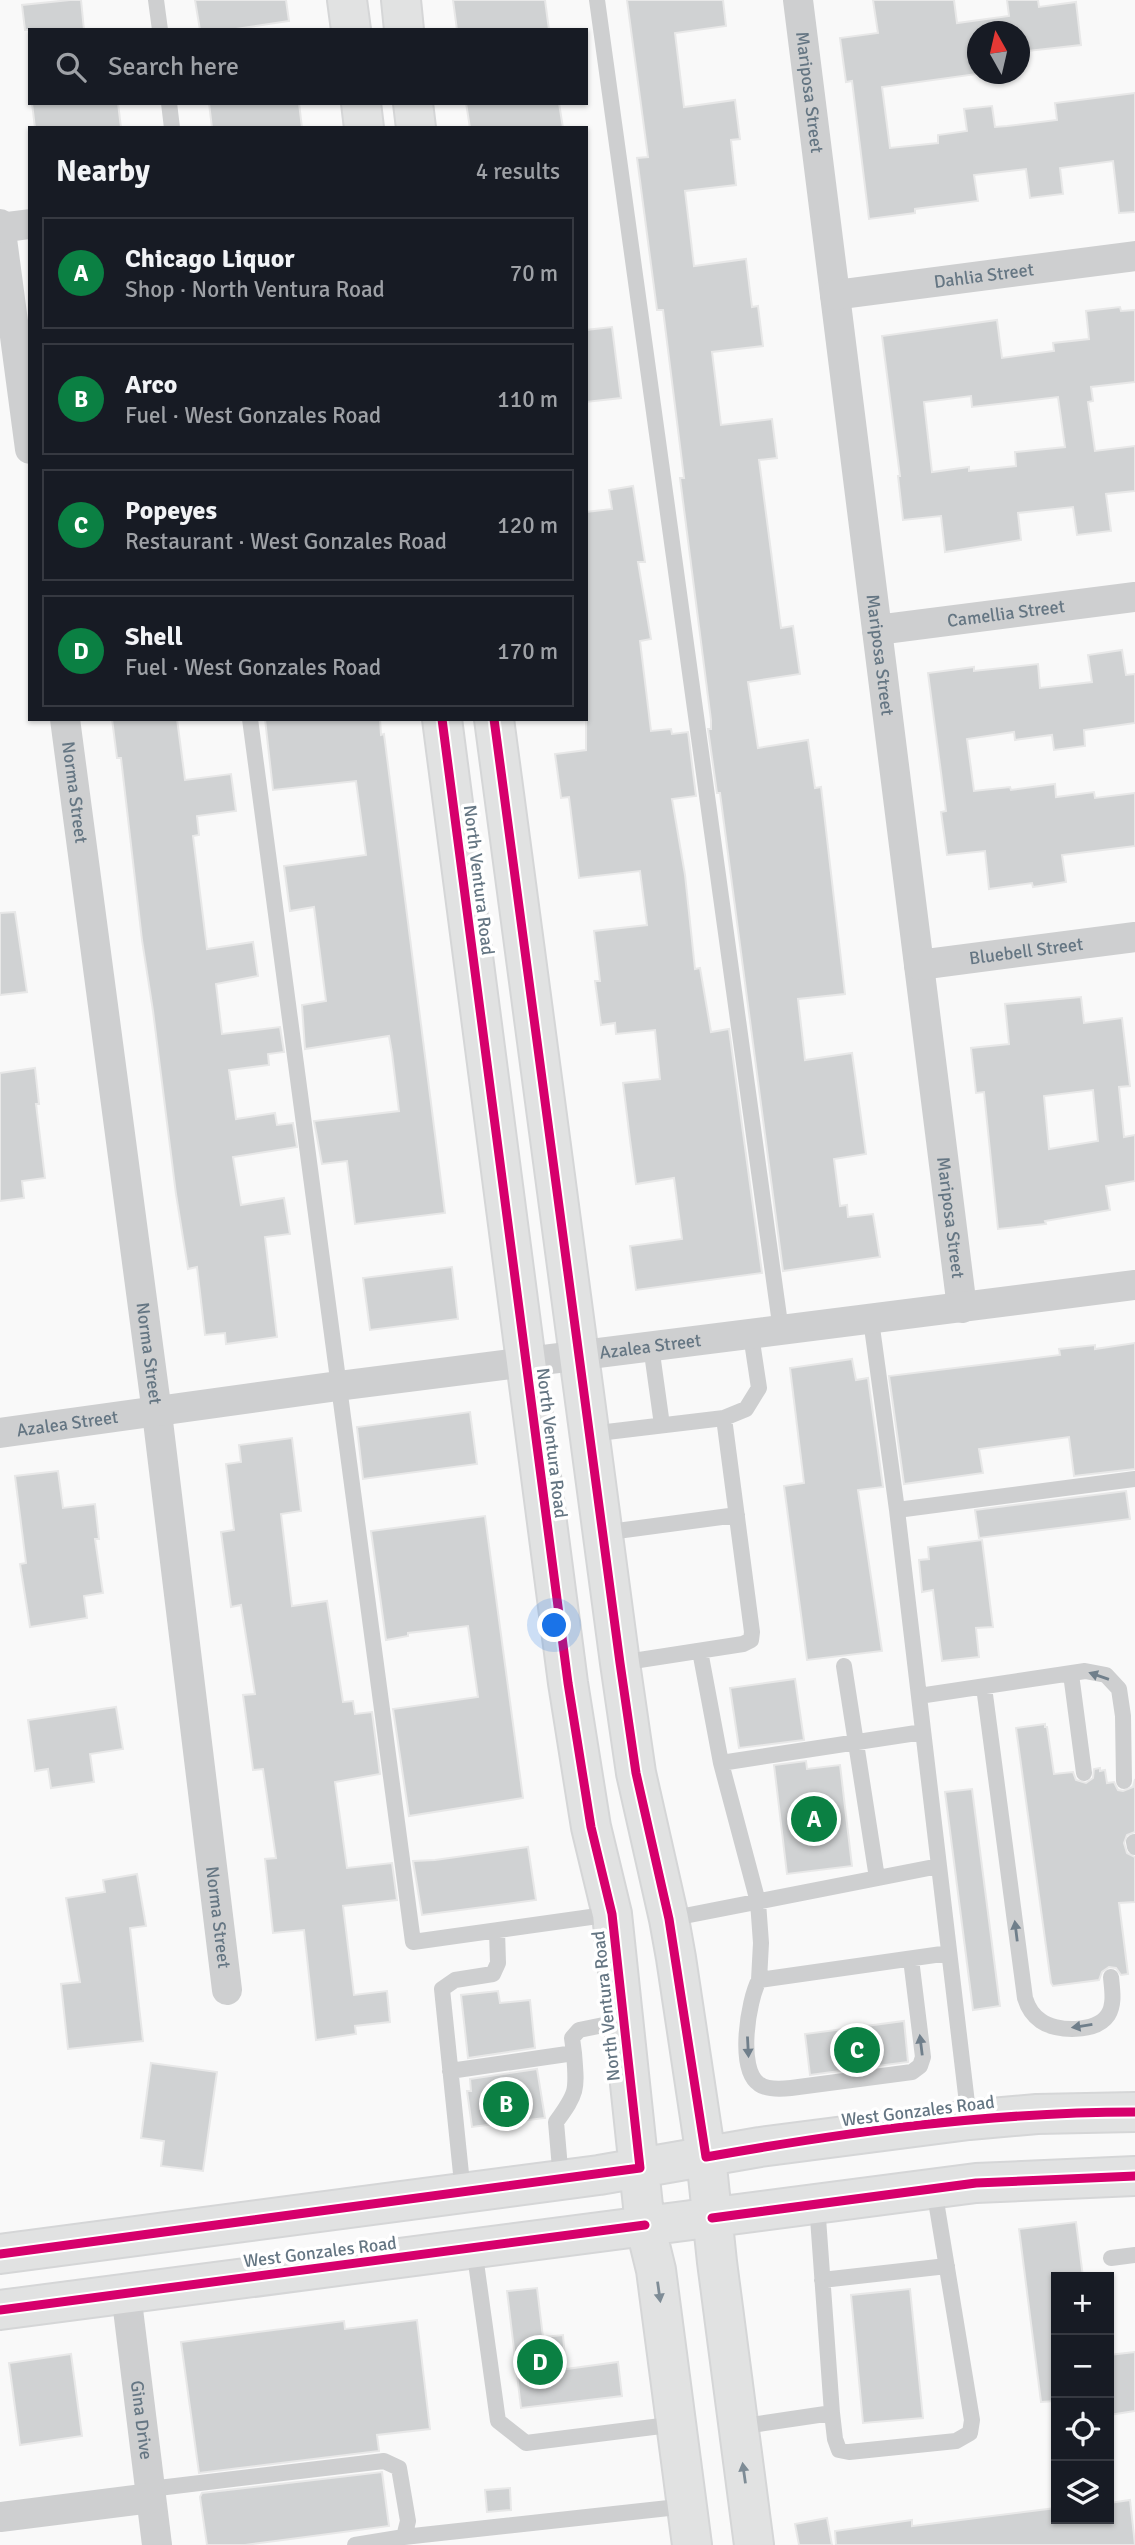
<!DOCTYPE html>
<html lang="en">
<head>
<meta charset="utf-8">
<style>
  body { margin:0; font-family:Signika,sans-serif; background:#20242c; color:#f1f3f6 }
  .controls { position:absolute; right:21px; bottom:21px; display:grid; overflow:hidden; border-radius:0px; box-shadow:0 2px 5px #0004 }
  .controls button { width:63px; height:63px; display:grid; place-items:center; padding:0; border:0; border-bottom:2px solid #363941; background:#171b24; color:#f1f3f6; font:35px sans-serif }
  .compass { position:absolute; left:967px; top:21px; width:63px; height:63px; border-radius:50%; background:#171b24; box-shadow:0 2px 5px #0004; rotate:352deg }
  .you { position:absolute; left:555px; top:1626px; width:24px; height:24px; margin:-18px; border:5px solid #fff; border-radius:50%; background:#1a73e8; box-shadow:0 0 0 10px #1a73e833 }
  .badge { display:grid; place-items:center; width:46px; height:46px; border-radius:50%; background:#0b8043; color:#fff; font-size:23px; font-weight:700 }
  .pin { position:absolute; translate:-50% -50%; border:4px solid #fff; box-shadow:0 2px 7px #0006 }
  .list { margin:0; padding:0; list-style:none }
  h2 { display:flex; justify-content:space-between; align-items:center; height:91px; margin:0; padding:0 28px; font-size:30px }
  h2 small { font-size:23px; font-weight:400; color:#9ea1a6 }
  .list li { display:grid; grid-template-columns:46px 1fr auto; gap:21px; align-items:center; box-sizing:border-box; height:112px; margin:0 14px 14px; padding:0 14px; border:2px solid #363941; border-radius:0px }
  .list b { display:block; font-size:26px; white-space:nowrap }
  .list p { margin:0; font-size:23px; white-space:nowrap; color:#9ea1a6 }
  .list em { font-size:23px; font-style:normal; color:#9ea1a6 }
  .icon { flex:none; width:38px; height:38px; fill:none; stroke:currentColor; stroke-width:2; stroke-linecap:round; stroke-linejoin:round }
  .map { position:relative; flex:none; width:1135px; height:2545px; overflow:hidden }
  .search { position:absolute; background:#171b24; box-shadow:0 2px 5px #0004; left:28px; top:28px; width:560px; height:77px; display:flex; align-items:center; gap:18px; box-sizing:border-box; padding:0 24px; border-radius:0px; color:#9ea1a6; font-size:26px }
  .panel { position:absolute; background:#171b24; box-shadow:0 2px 5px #0004; left:28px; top:126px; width:560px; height:595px; border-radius:0px }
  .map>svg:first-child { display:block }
  .building { fill:#d0d2d3; stroke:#e8e8e8; stroke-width:2; fill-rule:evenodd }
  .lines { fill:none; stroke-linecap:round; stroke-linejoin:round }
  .secondary-casing { stroke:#d5d6d7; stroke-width:42 }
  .service { stroke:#cecfd0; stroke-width:16 }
  .minor { stroke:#cecfd0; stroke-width:30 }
  .secondary { stroke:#e1e2e2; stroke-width:38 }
  .cycleway-casing { stroke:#fff; stroke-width:13 }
  .cycleway { stroke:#d6006c; stroke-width:9 }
  .oneway { fill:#707f8b }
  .oneway2 { fill:#7e8c96 }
  .labels { text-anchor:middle; stroke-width:7; stroke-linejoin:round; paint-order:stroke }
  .street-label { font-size:18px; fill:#657683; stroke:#fff }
</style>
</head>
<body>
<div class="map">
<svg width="1135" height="2545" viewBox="0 0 1135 2545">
  <rect width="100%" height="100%" fill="#f9f9f9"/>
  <!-- building -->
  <path class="building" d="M70 0H81L84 30H25L22 5Z
    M195 0H286L289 21 229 30H200Z
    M453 0H545L549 30H457Z
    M627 0H723L726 26 675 33 684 107 735 100 740 139 731 140 736 185 685 191 694 266 746 259 752 307 758 306 763 346 712 352 721 425 772 419 777 458 759 460 781 628 793 626 800 674 748 682 758 748 808 740 815 788 821 787 845 994 798 999 805 1060 852 1053 866 1154 834 1159 840 1206 847 1205 848 1217 873 1214 880 1257 783 1271 720 793H717L708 729H711V720L680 478H684L663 310H657L637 158 648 157Z
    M873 0H954L957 23 1009 16 1007 0H1038L1039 7 1076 2 1081 45 1019 52V32H977V74L882 87 890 148 938 143V135L967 131 964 109 992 106 995 127 1007 126 1057 120 1055 103 1135 93V212L1119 213 1113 161 1060 168 1063 194 1030 198 1026 169 974 175 978 201 915 209V213L869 219 852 81 846 82 840 38 878 33Z
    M32 103H118L121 128H35Z
    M209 103H299L302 128H212Z
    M466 103H559L563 128H470Z
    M1120 307 1121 311 1135 310V382L1091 387 1093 401 1088 402 1095 451 1135 446V491L1106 494 1111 531 1077 535 1073 507 1018 513 1021 540 945 552 941 516 903 520 898 476H900L882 336 997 320 1002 358 1054 351 1053 343 1089 339 1086 311ZM971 396 972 407 1058 397 1065 447 1015 452 1016 466 969 471V467L932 472 924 402Z
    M612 327 621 398 586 402V330Z
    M633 486 645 562H638L651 639 640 641 651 731 671 729 672 734 688 732 696 796 672 799 685 875 695 969 700 968 711 1032 729 1029 762 1273 636 1290 630 1246 682 1239 674 1178 636 1184 630 1140 623 1083 660 1079 655 1030 616 1034 615 1023 601 1025 595 981H600L594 931 647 925 640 871 579 878 569 797 561 798 555 754 586 750V512L612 509 609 490Z
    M1122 650 1126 675 1135 674V723L1084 730 1085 746 1054 750 1052 735 1015 740 1014 732 967 739 974 791 1010 787 1011 790 1055 784 1056 797 1094 792 1095 798 1135 793V846L1062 855 1066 882 1033 887 1032 883 989 889 985 851 947 855 941 812 946 811 928 673 974 667V671L1038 664 1040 688 1092 682 1088 655Z
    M112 719H177L185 780 231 774 236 811 197 816 199 835 193 836 207 949 253 942 258 976 216 984 222 1034 280 1027 284 1052 268 1054 269 1065 229 1070 236 1119 275 1113 277 1125 293 1123 297 1147 233 1157 241 1205 284 1198 290 1234 265 1237 277 1337 226 1344 225 1333 205 1335 197 1267 188 1269 176 1194 153 1011 142 940 121 758H117Z
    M265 719H380L381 735 384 734 445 1213 355 1224 347 1161 322 1164 314 1121 399 1111 392 1053 389 1036 305 1049 302 1005 326 1001 314 907 290 911 284 866 366 855 356 781 273 790Z
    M15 912 27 992 0 995V913Z
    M1081 997 1084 1023 1122 1018 1130 1086 1119 1087 1124 1137 1135 1135V1181L1106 1186 1110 1210 1045 1221 1046 1224 998 1229 984 1092 976 1093 971 1048 1009 1044 1005 1004ZM1093 1090 1098 1141 1049 1149 1044 1096Z
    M35 1068 39 1104H36L45 1178 22 1181 24 1198 0 1201V1073Z
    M452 1267 458 1319 370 1330 363 1278Z
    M1135 1343V1469L1074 1476 1069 1437 979 1449 983 1473 904 1484 889 1376 1060 1355 1059 1349 1095 1345V1349Z
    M852 1359 856 1380 868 1378 883 1487 858 1490 882 1651 807 1660 784 1486 804 1483 790 1368Z
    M470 1412 477 1464 363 1479 357 1427Z
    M292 1438 301 1511 281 1514 292 1606 327 1601 343 1702 353 1701 355 1714 372 1712 380 1774 335 1782 347 1868 392 1863 397 1900 343 1906 354 1995 387 1991 390 2022 355 2026 356 2034 316 2040 304 1930 273 1933 265 1859 276 1858 263 1769 253 1770 243 1695 255 1694 241 1605 231 1607 221 1532 234 1530 226 1464 241 1462 239 1445Z
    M58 1471 63 1508 95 1504 99 1539H95L103 1593 84 1596 87 1618 30 1627 20 1564 26 1563 15 1476Z
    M1126 1491 1130 1519 979 1538 975 1510Z
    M485 1516 523 1798 409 1816 393 1709 478 1697 468 1626 408 1633V1636L386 1640 371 1531Z
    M982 1540 993 1627 976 1628 979 1657 942 1661 933 1590 922 1592 919 1560 929 1559 928 1547Z
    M795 1679 804 1740 739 1748 730 1688Z
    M116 1707 123 1749 90 1754 94 1782 51 1788 48 1769 35 1771 28 1720Z
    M1045 1724V1727H1047L1054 1774 1073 1772 1076 1780 1086 1783 1093 1778 1094 1769 1100 1768V1771L1105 1770 1107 1783 1114 1782 1118 1790 1123 1791 1133 1787 1135 1779V1832L1127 1835 1124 1843 1127 1853 1135 1857V1902L1119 1903 1128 1974 1121 1975 1116 1968 1109 1967 1102 1972 1099 1980 1053 1986 1051 1983 1016 1728Z
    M806 1761 807 1769 840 1765 852 1866 787 1874 774 1765Z
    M972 1789 1000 2006 973 2010 945 1792Z
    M528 1847 536 1900 422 1915 413 1861 435 1860Z
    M137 1874 146 1926 130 1928 143 2041 68 2049 61 1984 80 1982 66 1898 105 1892 103 1880Z
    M498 1991 500 2003 530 2000 535 2048 468 2058 461 1995Z
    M904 2021 908 2062 810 2075 805 2034Z
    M151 2063 217 2072 203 2171 161 2166 164 2141 141 2138Z
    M537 2069 545 2118 472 2127 467 2091H471L470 2079Z
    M1076 2222 1083 2277H1056V2401L1041 2402 1019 2229Z
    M537 2288 543 2337 563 2335 566 2369 618 2362 622 2396 521 2408 507 2291Z
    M910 2289 923 2418 863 2423 851 2295Z
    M417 2320 430 2429 377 2435 379 2451 199 2473 181 2342 344 2321 345 2329Z
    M1135 2352V2411L1109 2415V2355Z
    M71 2354 82 2436 20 2445 9 2363Z
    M382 2472 389 2526 245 2545H207L200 2497 202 2493Z
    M510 2488 511 2510 487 2512 485 2490Z
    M1130 2500 1135 2545H836L835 2531 912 2520V2526L1056 2508V2519H1109V2503Z
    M827 2518 832 2545H799L795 2524Z"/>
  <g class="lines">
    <defs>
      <path id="secondary" d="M347 0 351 30
        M401 0 404 30
        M361 103 364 128
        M413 103 416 128
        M442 719 568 1683 591 1827 612 1914 645 2225 656 2270 692 2545
        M494 719 620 1663 636 1773 669 1919 676 1958 706 2157 717 2262 754 2545
        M0 2254 599 2175 760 2147 969 2120 1037 2114 1135 2112
        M0 2310 976 2183 1135 2176"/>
    </defs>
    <!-- secondary casing -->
    <use href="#secondary" class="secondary-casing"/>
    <!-- service -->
    <path class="service" d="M156 0 160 30
      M597 0 781 1331
      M169 103 172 128
      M250 719 413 1942 612 1914
      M871 1320 897 1510 969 2120
      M651 1346 662 1425
      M724 1418 746 1409 759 1388 751 1335
      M590 1434 724 1418 752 1632 751 1640 743 1644 620 1663
      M897 1510 1135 1479
      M602 1533 737 1515
      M700 1651 721 1763 758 1902 761 1943 759 1980 949 1953
      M844 1666 877 1878
      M1071 1674 1084 1773
      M984 1687 1025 1998C1028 2008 1032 2015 1041 2021 1056 2032 1096 2033 1108 2015 1115 2004 1112 1989 1111 1977
      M919 1696 1085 1671 1106 1675 1119 1689 1123 1716 1124 1781
      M721 1763 923 1732
      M1134 1842 1135 1847
      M669 1919 939 1866
      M759 1980C748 2001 737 2069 759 2084 767 2090 782 2089 791 2088L912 2072 920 2066 923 2057 911 1959
      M574 2053 572 2038 579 2030 623 2021
      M450 2071 574 2053C577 2090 578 2092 556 2122L561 2180
      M463 2193 442 1989 455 1980 493 1974 498 1963 497 1931
      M474 2248 498 2421 526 2443 677 2424
      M1111 2258 1135 2255
      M822 2280 947 2266
      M832 2413 835 2439 839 2450 849 2452 956 2441 970 2433 972 2420 934 2189
      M738 2427 832 2413 817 2204
      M150 2489 384 2461 399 2468 408 2521 404 2537 355 2545
      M404 2537 687 2506"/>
    <!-- minor -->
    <g class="minor">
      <path id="s1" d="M798 0 962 1308"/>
      <path d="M0 224 30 449"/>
      <path d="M0 228 30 224"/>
      <path id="s2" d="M835 295 1135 256"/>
      <path id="s3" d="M877 630 1135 597"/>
      <path id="s4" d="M65 719 157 1413 227 1990"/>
      <path id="s5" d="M919 965 1135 937"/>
      <path id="s6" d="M0 1433 338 1386 1135 1285"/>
      <path id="s7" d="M126 2293 157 2545"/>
      <path d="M0 2517 151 2498"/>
    </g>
    <!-- secondary -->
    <use href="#secondary" class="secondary"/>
    <defs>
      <path id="cycleway" d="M494 719 620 1663 636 1773 669 1919 706 2157C847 2132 991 2112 1135 2112
        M712 2218 976 2183 1135 2176
        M0 2254 640 2168 612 1914 591 1827 568 1683 442 719
        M0 2310 645 2225"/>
    </defs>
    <!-- cycleway casing -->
    <use href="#cycleway" class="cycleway-casing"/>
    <!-- cycleway -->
    <use href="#cycleway" class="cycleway"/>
  </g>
  <!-- one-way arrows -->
  <defs><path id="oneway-solid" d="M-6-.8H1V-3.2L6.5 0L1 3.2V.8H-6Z" transform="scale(1.75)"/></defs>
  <g class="oneway">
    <use href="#oneway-solid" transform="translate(1099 1676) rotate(-161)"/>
    <use href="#oneway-solid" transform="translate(1016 1931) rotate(-97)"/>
    <use href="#oneway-solid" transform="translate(1082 2026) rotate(171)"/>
    <use href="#oneway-solid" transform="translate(921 2045) rotate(-97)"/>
    <use href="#oneway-solid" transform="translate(748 2047) rotate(87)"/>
  </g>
  <g class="oneway2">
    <use href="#oneway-solid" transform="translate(659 2292) rotate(82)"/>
    <use href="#oneway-solid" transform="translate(744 2473) rotate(-98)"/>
  </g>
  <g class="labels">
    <!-- street labels -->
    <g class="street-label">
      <text dy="6" stroke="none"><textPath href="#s1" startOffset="93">Mariposa Street</textPath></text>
      <text dy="6" stroke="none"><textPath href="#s2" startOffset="150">Dahlia Street</textPath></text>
      <text dy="6" stroke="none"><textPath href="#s3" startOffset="130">Camellia Street</textPath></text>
      <text dy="6" stroke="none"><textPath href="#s1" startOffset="660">Mariposa Street</textPath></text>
      <text dy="6" stroke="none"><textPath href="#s4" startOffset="74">Norma Street</textPath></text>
      <text transform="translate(479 880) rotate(83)" y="6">North Ventura Road</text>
      <text dy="6" stroke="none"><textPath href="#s5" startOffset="108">Bluebell Street</textPath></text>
      <text dy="6" stroke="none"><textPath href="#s1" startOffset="1227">Mariposa Street</textPath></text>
      <text dy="6" stroke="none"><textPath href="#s6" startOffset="656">Azalea Street</textPath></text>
      <text dy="6" stroke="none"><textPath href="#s4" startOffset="640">Norma Street</textPath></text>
      <text dy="6" stroke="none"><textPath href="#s6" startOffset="68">Azalea Street</textPath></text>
      <text transform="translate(552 1443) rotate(83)" y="6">North Ventura Road</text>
      <text dy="6" stroke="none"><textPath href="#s4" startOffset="1208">Norma Street</textPath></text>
      <text transform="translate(606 2006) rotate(-96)" y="6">North Ventura Road</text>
      <text transform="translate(918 2111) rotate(-7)" y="6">West Gonzales Road</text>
      <text transform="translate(320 2252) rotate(-7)" y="6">West Gonzales Road</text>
      <text dy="6" stroke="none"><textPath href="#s7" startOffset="128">Gina Drive</textPath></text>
    </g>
  </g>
</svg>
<div class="controls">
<button>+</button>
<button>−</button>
<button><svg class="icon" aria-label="locate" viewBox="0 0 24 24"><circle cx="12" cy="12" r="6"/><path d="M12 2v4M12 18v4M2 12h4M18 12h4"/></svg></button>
<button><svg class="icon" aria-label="layers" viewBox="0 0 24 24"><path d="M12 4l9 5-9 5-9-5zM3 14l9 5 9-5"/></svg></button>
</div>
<svg class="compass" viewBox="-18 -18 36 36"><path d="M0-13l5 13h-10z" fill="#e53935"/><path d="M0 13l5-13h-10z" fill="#9ea1a6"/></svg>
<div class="you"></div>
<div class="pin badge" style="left:814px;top:1819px">A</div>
<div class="pin badge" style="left:506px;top:2104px">B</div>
<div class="pin badge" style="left:857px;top:2050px">C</div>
<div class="pin badge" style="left:540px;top:2362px">D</div>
<div class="search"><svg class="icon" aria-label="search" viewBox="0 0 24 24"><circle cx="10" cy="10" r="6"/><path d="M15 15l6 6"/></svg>Search here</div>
<section class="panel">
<h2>Nearby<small>4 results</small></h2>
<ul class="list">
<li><span class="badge">A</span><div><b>Chicago Liquor</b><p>Shop · North Ventura Road</p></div><em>70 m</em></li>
<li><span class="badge">B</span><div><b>Arco</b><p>Fuel · West Gonzales Road</p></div><em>110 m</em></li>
<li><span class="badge">C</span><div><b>Popeyes</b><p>Restaurant · West Gonzales Road</p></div><em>120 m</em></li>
<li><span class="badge">D</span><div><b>Shell</b><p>Fuel · West Gonzales Road</p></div><em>170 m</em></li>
</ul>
</section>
</div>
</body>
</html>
